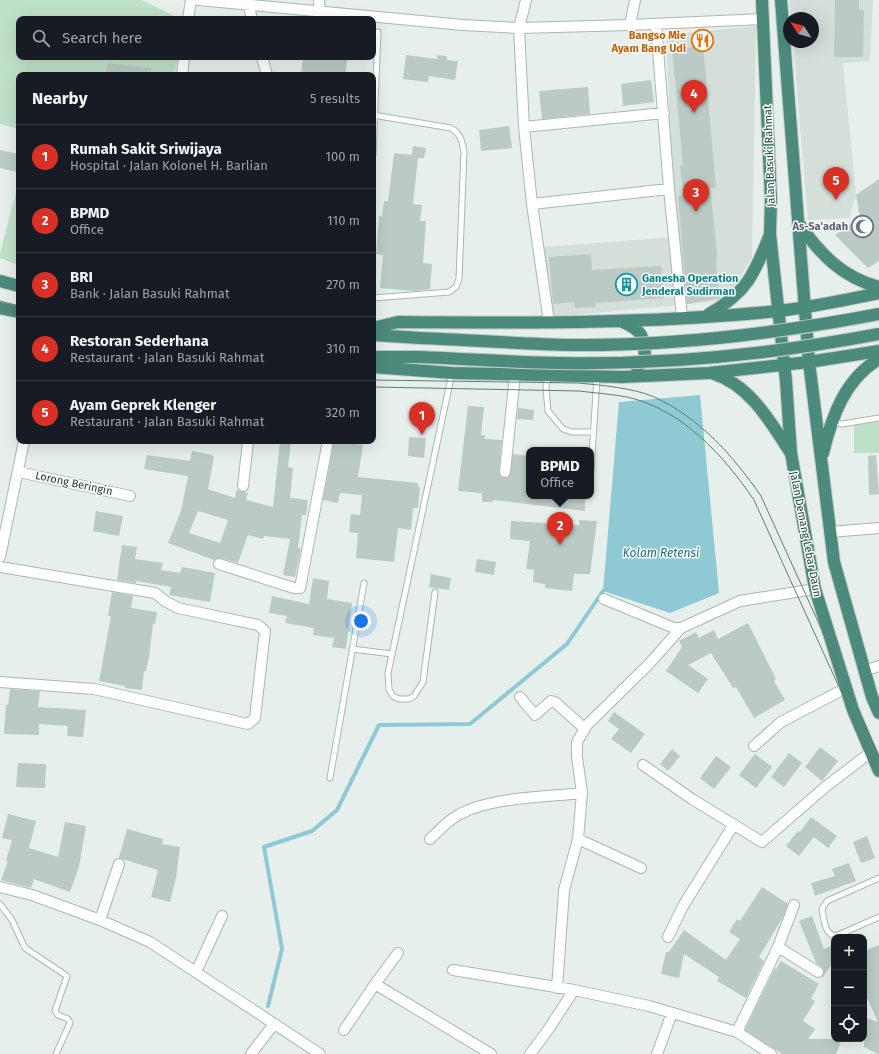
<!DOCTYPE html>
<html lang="en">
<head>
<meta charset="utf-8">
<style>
  body { margin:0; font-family:"Fira Sans",sans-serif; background:#242831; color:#f1f3f6 }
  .controls { position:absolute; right:12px; bottom:12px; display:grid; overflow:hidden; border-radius:8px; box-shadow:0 4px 16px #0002 }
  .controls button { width:36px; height:36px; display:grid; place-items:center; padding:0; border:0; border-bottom:1px solid #363941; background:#171b24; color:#f1f3f6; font:20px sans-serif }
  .compass { position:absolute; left:783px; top:12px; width:36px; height:36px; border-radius:50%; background:#171b24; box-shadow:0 4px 16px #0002; rotate:306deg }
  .you { position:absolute; left:361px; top:621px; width:14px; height:14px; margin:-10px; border:3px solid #fff; border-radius:50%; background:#1a73e8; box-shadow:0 0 0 6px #1a73e833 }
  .badge { display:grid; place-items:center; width:26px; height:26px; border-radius:50%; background:#d93025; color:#fff; font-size:13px; font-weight:700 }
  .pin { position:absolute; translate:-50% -33px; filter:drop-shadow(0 1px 2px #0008) }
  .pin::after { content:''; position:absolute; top:21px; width:14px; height:12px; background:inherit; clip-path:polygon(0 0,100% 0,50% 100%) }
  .popup { position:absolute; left:526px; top:447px; width:68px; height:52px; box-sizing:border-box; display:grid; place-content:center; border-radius:8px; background:#171b24; filter:drop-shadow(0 1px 3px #0005); font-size:13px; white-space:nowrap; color:#9ea1a6 }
  .popup b { font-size:15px; color:#f1f3f6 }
  .popup::after { content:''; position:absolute; left:50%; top:100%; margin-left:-8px; border:8px solid transparent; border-top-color:#171b24 }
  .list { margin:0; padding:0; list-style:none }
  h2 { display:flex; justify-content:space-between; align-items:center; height:52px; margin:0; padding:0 16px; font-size:17px }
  h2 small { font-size:13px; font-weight:400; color:#9ea1a6 }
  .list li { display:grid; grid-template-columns:26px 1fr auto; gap:12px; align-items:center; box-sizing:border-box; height:64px; padding:0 16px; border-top:1px solid #363941 }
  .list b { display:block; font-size:15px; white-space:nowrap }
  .list p { margin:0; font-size:13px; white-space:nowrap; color:#9ea1a6 }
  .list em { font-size:13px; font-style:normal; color:#9ea1a6 }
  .icon { flex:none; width:22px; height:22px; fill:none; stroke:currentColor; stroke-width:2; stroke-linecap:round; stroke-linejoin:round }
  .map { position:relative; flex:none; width:879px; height:1054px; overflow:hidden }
  .search { position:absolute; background:#171b24; box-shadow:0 4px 16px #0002; left:16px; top:16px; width:360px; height:44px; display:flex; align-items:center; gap:10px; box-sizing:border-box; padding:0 14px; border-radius:8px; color:#9ea1a6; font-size:15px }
  .panel { position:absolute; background:#171b24; box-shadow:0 4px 16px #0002; left:16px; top:72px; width:360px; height:372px; border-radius:8px }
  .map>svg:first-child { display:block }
  .built { fill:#d4dfda }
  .green { fill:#bfe0c8 }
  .water { fill:#8ec9d4 }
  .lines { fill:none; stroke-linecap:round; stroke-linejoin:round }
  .stream { stroke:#8ec9d4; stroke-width:4 }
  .building { fill:#bbcac4; fill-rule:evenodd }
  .service-casing { stroke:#a8b8b2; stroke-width:7 }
  .minor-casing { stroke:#a8b8b2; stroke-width:12 }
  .trunk-casing { stroke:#c2cac8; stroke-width:14 }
  .service { stroke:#fff; stroke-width:5 }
  .minor { stroke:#fff; stroke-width:10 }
  .trunk { stroke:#4c8a7c; stroke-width:12 }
  .tram { stroke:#5f7d75; stroke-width:1 }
  .trunk-bridge-casing { stroke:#c2cac8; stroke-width:14; stroke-linecap:butt }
  .trunk-bridge { stroke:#4c8a7c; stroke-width:12 }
  .labels { text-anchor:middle; stroke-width:3; stroke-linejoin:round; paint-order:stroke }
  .food-label { font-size:11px; font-weight:bold; fill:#c56008; stroke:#f7fbf9; text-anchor:end }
  .street-label { font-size:11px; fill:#24423a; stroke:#f7fbf9 }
  .worship-label { font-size:11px; font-weight:bold; fill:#5b616d; stroke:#f7fbf9; text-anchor:end }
  .culture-label { font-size:11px; font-weight:bold; fill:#0d838f; stroke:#f7fbf9; text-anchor:start }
  .water-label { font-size:12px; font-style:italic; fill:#1c6f80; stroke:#f7fbf9 }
</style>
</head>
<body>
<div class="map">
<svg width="879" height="1054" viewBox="0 0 879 1054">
  <rect width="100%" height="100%" fill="#e6efeb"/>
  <!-- built -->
  <path class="built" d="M789 0H873L870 61 843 63 856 195 849 218 808 220 793 42H813V18H791Z
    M756 26 752 258 735 285 720 301 552 317 544 247 675 237 666 35Z"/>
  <!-- green -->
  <path class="green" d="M0 0H141L181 19H19V57H178L174 75H19V129L0 124Z
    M19 181V265L0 258V253Z
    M879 421V453H854V425Z"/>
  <!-- water -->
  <path class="water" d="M700 395 719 593 670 613 603 591 619 402Z"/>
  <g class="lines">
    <!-- stream -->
    <path class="stream" d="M268 1006 282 949 264 847 312 831 337 810 379 725 470 724 567 644 603 591"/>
  </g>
  <!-- building -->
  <path class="building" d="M835 0H859V10H864L863 57H834Z
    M703 46 716 187 710 188 717 253 716 266 720 298 687 304 678 196 684 195 680 166 683 165 672 49Z
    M406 55 437 59V55L447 56V60L458 61 455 80 429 76 428 82 403 79Z
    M303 57H347L346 75H301Z
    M107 63 151 68V75H106Z
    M651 80 654 102 623 106 621 84Z
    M588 87 590 114 542 119 539 91Z
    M509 126 512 148 481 151 479 130Z
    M413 146 426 148 424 158H418L413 204 422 205 420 221H426L423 263 432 264 430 289 414 291 380 288 383 255 376 254 379 216 382 217 384 201H388L394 153 412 155Z
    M0 150 19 154 16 172 0 168Z
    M879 179V261L868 268 835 235 860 217 856 195Z
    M591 254 592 270 661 266 664 298 595 303V307L575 308 574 302 553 304 549 257Z
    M468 406 484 407 481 435H485V439L502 440 499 471 501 477 507 478 510 475 513 454 529 456V496H585V511L493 500V502H482V493L458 491Z
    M518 408 534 410 533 420 517 419Z
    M409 437 426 438 424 458 408 456Z
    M280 441H291L288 467 293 468 290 498 308 500 306 515H302L298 548 301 549 295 577 283 575 290 539 264 536 263 539 248 535 238 563 221 558 214 560 168 543 181 511 188 476 144 469 147 455 190 461 192 451 212 455 214 457 208 489 235 498 236 490 248 493 246 500 273 507ZM198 511 228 520 220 543 189 533Z
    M334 441H353L352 443 363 445 358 477 418 483V487H420L418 508H413L411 530 398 528 394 562 356 558 358 533 349 532 351 514 360 515 362 495 340 493 338 503 323 500Z
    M876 455 879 494 869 495 868 456Z
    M96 511 123 516 119 536 93 531Z
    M579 520 597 521 590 574H574L572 591 545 588V584L533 582 534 570 526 569 530 541 510 539 511 521 579 525Z
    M122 545 137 547 135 559 163 563 161 570 180 573 182 567 215 573 210 602 169 595 171 587 136 581V583L117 580Z
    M477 559 496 562 494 575 475 572Z
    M431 574 451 578 449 590 429 587Z
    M313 578 329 581 327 599 352 603 346 649 332 647 334 638 313 635 314 628 285 623 287 616 269 613 272 596 309 604Z
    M112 592 133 596 131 608 157 612 155 624H153L149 657 146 671H144L142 690 125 688V686L99 681 111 616H108Z
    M748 623 776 679 774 681 785 700 754 718 736 687 733 688 711 653 688 665 708 679 698 693 666 671 682 647 679 641 696 632 699 638 714 630 718 639Z
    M10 689 40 691 38 707 86 710 83 737 67 736 68 726 39 724V735L4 734 6 705H8Z
    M614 712 645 734 631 753 611 739 619 729 608 721Z
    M820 747 838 761 822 781 805 767Z
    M672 749 680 756 668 771 660 764Z
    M789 753 802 763 784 787 771 777Z
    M755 754 772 767 756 788 739 775Z
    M716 756 731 767 714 789 700 778Z
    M18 763 46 764 45 788 16 787Z
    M8 814 36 821 29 848 58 857 65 822 86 826 79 867 70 892 34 879 31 888 1 880 8 861H6L12 840 2 838Z
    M811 817 837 836 828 848 814 837 799 856 786 846 798 831 800 832Z
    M127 829 163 839 162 844 180 847 176 878 170 902 151 897 158 870 119 858Z
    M867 836 875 858 861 863 853 842Z
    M849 863 856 881 815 896 811 883 835 876 832 869Z
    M762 887 788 904 783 917 759 957 764 961 746 998 717 981 719 977 684 954 679 978 661 974 666 952H669L684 930 726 960 740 939 729 932 737 919 740 921Z
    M812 916 824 949 834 945V960L822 979 824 969 816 963 799 921Z
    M879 945V1054H878L864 1047V1017L878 1022 864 991V951Z
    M781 961 819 984 811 998 815 1001 803 1021 815 1029 808 1039H842L836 1054H782L745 1030 775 968 776 969Z"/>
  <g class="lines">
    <defs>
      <path id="service" d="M373 115 451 128C461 134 462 141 464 152L459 279 456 287 449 292 373 298
        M373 155 378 32
        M548 376 546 388 548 411 563 429 572 432H593
        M833 423 842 424 879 418
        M591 471 597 377
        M435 592 423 682 414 696 409 699H399L393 696 389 690 388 673 452 373
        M352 649 392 654
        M330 778 364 583
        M879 878 827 901 822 909C824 918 824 935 836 936L879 917
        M0 904 12 920 25 948 67 976 55 1011 58 1015 68 1019 70 1023 56 1054"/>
      <path id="minor" d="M199 0 463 25 519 28 630 25 763 19
        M319 0 320 11
        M526 0 519 28 524 127 532 204 549 322
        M248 4 252 19
        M188 19 191 0
        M656 24 669 189 682 317
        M630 25 635 0
        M262 57 267 75
        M182 75 184 57
        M524 127 664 113
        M532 204 669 189
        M19 472 130 496
        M505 472 515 375
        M243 486 248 441
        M830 532 879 528
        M0 557 24 441
        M219 564 294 588H300L328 441
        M0 567 155 593 165 601 178 608 258 625 265 631 255 718 248 724 94 689 0 682
        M604 599 674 628H681L740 601 815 589
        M864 671 879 666
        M520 697 535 715 551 701 555 702 584 728
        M754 746 781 722 846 688
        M643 765 692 799 762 842 824 788 871 752
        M430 839C439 831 449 819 460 814 492 797 546 797 582 793
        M578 839 641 868
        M0 887 32 895 100 920 150 942 320 1054
        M100 920 119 864
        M668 937 683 906 734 824
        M778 947 818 972
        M453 970 574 990 649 1006 737 1032 771 1054
        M196 972 222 916
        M375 984 398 953
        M557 988 564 890 578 839 582 793 577 757V742L587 725 649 664 681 628
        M344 1030 375 984 491 1054
        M737 1032 778 947 794 905
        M251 1054 274 1024
        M530 1054 548 1030 574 990
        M657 1054 672 1013"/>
      <path id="trunk" d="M762 0 771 200 770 234 786 381 791 453 815 589 853 710 879 771
        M781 0 809 362 834 562 872 697 879 713
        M799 224C820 254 843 278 879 287
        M0 281 19 286
        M0 308 19 312
        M709 314C746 293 754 275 769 237
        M623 322C642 331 644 335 645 357L637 368
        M373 328 398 322C525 323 651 324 778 311 812 307 845 300 879 293
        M373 335 420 338
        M373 357H421
        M373 367 452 373 622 377 709 373 809 362 879 351
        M712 373C750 385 770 421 790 452
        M823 453C832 416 845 379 879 359"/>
    </defs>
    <!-- service casing -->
    <use href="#service" class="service-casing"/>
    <!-- minor casing -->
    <use href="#minor" class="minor-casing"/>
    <!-- trunk casing -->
    <use href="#trunk" class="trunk-casing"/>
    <!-- service -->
    <use href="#service" class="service"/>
    <!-- minor -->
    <use href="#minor" class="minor"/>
    <!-- trunk -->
    <use href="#trunk" class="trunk"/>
    <!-- tram -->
    <path class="tram" d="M0 301 19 306
      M0 307 19 313
      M373 380 578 383C600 385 634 388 654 397 699 417 734 457 761 496L879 756
      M373 387 579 391C595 393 611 394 627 397 682 409 724 456 754 500L879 775"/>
    <defs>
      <path id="trunk-bridge" d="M420 338C471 340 521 344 572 345 673 346 780 333 879 314
        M421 357C467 359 513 362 560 363 667 365 774 354 879 334"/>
    </defs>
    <!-- trunk-bridge casing -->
    <use href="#trunk-bridge" class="trunk-bridge-casing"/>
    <!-- trunk-bridge -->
    <use href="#trunk-bridge" class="trunk-bridge"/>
  </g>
  <!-- icons -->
  <defs>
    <symbol id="restaurant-ring" viewBox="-11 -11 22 22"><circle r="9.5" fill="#f7fbf9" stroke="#e8710a" stroke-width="1.5"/><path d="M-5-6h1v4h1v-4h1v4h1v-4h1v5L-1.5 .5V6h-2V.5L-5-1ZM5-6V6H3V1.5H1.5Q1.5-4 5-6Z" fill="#e8710a"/></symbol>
    <symbol id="mosque-ring" viewBox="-11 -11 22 22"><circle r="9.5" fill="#f7fbf9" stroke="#6b7280" stroke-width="1.5"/><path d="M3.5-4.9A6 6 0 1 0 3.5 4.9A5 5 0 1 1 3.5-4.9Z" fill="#6b7280"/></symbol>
    <symbol id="building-ring" viewBox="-11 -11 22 22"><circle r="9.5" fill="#f7fbf9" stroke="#0f9aa8" stroke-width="1.5"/><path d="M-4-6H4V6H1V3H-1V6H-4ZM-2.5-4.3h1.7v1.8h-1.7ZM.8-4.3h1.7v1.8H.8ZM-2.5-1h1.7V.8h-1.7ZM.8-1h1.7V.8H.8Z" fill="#0f9aa8"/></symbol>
  </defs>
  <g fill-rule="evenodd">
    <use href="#restaurant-ring" x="690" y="28" width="25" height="25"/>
    <use href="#mosque-ring" x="850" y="214" width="25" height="25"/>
    <use href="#building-ring" x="614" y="272" width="25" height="25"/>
  </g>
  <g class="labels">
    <!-- food labels -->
    <g class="food-label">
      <text x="686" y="39">Bangso Mie<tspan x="686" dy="13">Ayam Bang Udi</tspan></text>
    </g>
    <!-- street labels -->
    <g class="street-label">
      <text transform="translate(769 156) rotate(-92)" y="4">Jalan Basuki Rahmat</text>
      <text transform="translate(74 483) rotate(12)" y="4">Lorong Beringin</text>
      <text transform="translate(806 534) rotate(79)" y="4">Jalan Demang Lebar Daun</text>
    </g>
    <!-- worship labels -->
    <g class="worship-label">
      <text x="848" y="230">As-Sa'adah</text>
    </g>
    <!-- culture labels -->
    <g class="culture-label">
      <text x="642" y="282">Ganesha Operation<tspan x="642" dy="13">Jenderal Sudirman</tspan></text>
    </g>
    <!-- water labels -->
    <g class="water-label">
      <text x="661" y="557">Kolam Retensi</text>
    </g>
  </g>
</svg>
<div class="controls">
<button>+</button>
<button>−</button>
<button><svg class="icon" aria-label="locate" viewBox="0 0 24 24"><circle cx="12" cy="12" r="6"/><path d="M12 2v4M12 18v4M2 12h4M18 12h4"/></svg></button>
</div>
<svg class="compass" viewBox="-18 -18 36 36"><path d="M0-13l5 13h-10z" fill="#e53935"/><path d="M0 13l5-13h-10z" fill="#9ea1a6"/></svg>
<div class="you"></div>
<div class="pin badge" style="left:422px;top:435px">1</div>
<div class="pin badge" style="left:560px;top:545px">2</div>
<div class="popup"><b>BPMD</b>Office</div>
<div class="pin badge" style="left:696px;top:212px">3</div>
<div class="pin badge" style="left:694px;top:113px">4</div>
<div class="pin badge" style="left:836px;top:200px">5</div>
<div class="search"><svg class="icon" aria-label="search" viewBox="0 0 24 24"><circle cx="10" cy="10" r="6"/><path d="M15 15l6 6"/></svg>Search here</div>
<section class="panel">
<h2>Nearby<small>5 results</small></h2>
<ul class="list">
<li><span class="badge">1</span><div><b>Rumah Sakit Sriwijaya</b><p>Hospital · Jalan Kolonel H. Barlian</p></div><em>100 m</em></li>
<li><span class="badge">2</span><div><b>BPMD</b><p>Office</p></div><em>110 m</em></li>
<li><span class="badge">3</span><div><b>BRI</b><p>Bank · Jalan Basuki Rahmat</p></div><em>270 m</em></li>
<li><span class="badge">4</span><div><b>Restoran Sederhana</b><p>Restaurant · Jalan Basuki Rahmat</p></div><em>310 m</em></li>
<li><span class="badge">5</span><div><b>Ayam Geprek Klenger</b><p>Restaurant · Jalan Basuki Rahmat</p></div><em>320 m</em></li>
</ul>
</section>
</div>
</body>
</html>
